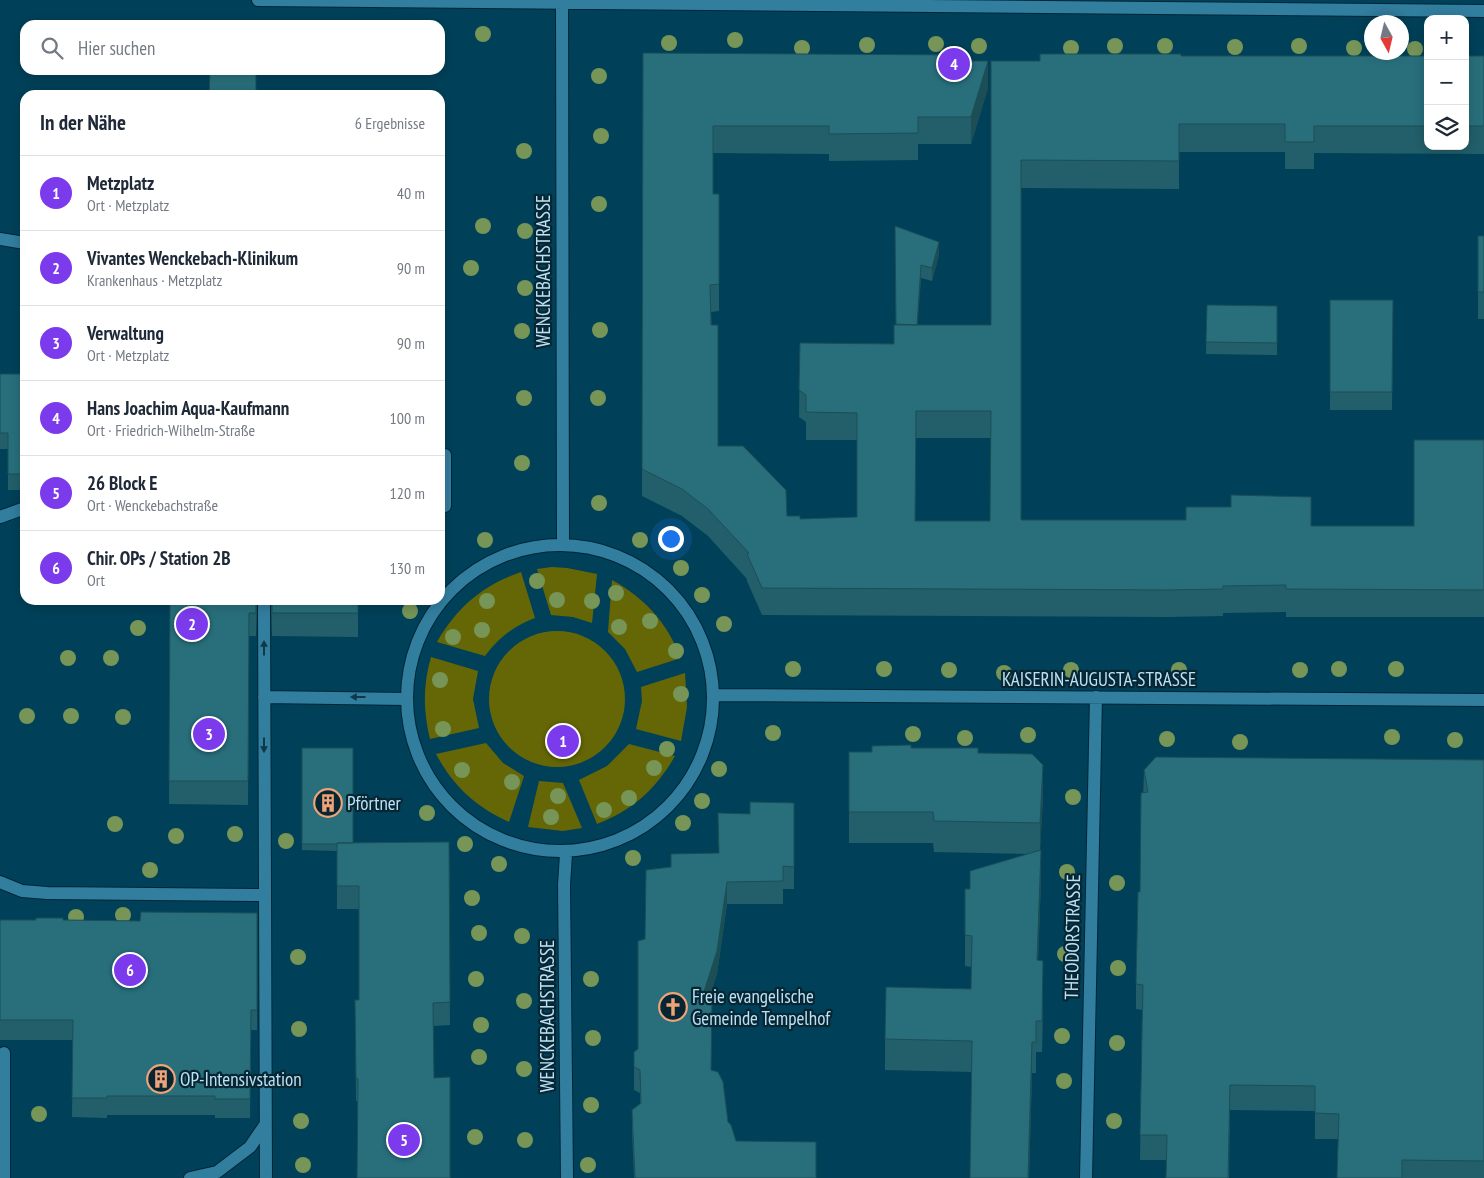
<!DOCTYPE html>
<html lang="de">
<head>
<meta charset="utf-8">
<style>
  body { margin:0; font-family:"PT Sans Narrow",sans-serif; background:#f2f2f3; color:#1f2937 }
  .controls { position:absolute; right:15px; top:15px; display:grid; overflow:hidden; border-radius:10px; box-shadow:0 2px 12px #0003 }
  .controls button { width:45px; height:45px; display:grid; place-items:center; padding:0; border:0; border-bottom:1px solid #e0e1e3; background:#fff; color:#1f2937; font:25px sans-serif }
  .compass { position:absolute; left:1364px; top:15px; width:45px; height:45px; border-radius:50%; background:#fff; box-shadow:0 2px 12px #0003; rotate:172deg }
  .you { position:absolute; left:670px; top:538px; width:18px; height:18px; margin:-12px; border:4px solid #fff; border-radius:50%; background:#1a73e8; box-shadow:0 0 0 8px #1a73e833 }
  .badge { display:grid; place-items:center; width:32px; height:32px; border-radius:50%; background:#7c3aed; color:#fff; font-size:16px; font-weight:700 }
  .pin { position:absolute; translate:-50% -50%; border:2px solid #fff; box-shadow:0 1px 5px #0006 }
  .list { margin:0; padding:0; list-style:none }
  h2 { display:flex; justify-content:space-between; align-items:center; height:65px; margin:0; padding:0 20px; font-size:21px }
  h2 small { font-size:16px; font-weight:400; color:#747a83 }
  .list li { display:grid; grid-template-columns:32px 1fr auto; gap:15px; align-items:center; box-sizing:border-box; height:75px; padding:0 20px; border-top:1px solid #e0e1e3 }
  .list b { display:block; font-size:19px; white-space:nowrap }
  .list p { margin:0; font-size:16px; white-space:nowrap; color:#747a83 }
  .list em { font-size:16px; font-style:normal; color:#747a83 }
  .icon { flex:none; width:28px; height:28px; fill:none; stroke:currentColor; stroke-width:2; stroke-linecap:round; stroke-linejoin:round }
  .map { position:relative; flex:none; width:1484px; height:1178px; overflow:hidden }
  .search { position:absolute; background:#fff; box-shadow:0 2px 12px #0003; left:20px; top:20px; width:425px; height:55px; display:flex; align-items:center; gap:12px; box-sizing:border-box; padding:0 18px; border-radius:15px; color:#747a83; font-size:19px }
  .panel { position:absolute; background:#fff; box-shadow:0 2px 12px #0003; left:20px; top:90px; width:425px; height:515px; border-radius:15px }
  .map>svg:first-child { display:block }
  .green { fill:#656706 }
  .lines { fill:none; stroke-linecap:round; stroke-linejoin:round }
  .service-casing { stroke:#002637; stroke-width:14 }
  .minor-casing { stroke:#002637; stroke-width:14 }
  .service { stroke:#327e9f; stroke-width:12 }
  .minor { stroke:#327e9f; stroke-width:12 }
  .tree { fill:#769557 }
  .wall { fill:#225f6a; fill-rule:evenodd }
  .shaded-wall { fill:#1c4e56 }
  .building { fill:#286f7b; stroke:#1c4e56; fill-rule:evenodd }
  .oneway { fill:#0f3849 }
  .labels { text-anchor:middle; stroke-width:4.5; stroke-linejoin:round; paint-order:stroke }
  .street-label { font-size:19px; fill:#bde1f3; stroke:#062634 }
  .poi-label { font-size:19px; fill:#bde1f3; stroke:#062634; text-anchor:start }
</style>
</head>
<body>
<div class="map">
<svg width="1484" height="1178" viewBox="0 0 1484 1178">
  <rect width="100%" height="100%" fill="#004159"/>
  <!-- green -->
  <path class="green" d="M552 567 567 568 597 574 592 623 573 617 551 615 537 569Z
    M521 572 535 618C514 626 499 637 485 656L437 642C457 607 483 585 521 572Z
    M612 580C646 599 667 623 681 658L637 672 625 649 608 632Z
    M489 699a68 68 0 1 1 136 0a68 68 0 1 1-136 0Z
    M431 657 478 671 473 699 479 728 430 739C423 710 423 685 431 657Z
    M685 673 687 707 681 741 636 729 642 701 641 687Z
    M486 743 503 763 524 776 509 822C476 807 453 786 436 754Z
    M629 744 675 756C656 789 633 810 597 824L579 780 607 766Z
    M539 781 563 783 582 828 563 831 528 827Z"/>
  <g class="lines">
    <defs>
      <path id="service" d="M0 239 25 243
        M440 506H445V455
        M0 517 25 508
        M264 600 266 1178
        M264 697 407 699
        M0 882 22 891 47 893 265 895
        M4 1053V1178
        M190 1178 217 1172 250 1147 265 1125"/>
      <path id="minor" d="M258 0 1484 11
        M562 0 563 543
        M407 698a153 153 0 1 1 306 0a153 153 0 1 1-306 0Z
        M713 695 1484 700
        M566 854 564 885 567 1178
        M1086 1178 1096 697"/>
    </defs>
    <!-- service casing -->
    <use href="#service" class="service-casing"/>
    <!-- minor casing -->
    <use href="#minor" class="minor-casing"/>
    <!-- service -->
    <use href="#service" class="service"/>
    <!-- minor -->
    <use href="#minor" class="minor"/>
  </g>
  <!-- trees -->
  <g class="tree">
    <circle cx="483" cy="34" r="8"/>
    <circle cx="735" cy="40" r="8"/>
    <circle cx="669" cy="43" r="8"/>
    <circle cx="936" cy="44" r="8"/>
    <circle cx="867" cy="45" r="8"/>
    <circle cx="979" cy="46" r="8"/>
    <circle cx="1115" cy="46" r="8"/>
    <circle cx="1165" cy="46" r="8"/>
    <circle cx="1299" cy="46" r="8"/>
    <circle cx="1235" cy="47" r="8"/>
    <circle cx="802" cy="48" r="8"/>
    <circle cx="1071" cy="48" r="8"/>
    <circle cx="1354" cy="48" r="8"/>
    <circle cx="1415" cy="49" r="8"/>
    <circle cx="599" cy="76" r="8"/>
    <circle cx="601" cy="136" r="8"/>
    <circle cx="524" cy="151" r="8"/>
    <circle cx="599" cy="204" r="8"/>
    <circle cx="483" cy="226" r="8"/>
    <circle cx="525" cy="231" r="8"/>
    <circle cx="471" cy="268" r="8"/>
    <circle cx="525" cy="288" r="8"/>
    <circle cx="600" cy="330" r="8"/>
    <circle cx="522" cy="331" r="8"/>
    <circle cx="524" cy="398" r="8"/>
    <circle cx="598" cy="398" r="8"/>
    <circle cx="522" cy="463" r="8"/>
    <circle cx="599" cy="503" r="8"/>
    <circle cx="485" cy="540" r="8"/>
    <circle cx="640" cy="540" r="8"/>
    <circle cx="681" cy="568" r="8"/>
    <circle cx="537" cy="581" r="8"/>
    <circle cx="616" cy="593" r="8"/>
    <circle cx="702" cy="595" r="8"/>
    <circle cx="557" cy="600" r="8"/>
    <circle cx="487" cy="601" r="8"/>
    <circle cx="592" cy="601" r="8"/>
    <circle cx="410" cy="611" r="8"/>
    <circle cx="650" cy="621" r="8"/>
    <circle cx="724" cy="624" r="8"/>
    <circle cx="619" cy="627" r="8"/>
    <circle cx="138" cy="628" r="8"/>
    <circle cx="482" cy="630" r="8"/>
    <circle cx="453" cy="637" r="8"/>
    <circle cx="676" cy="651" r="8"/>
    <circle cx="68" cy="658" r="8"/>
    <circle cx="111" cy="658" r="8"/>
    <circle cx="793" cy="669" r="8"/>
    <circle cx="884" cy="669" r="8"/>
    <circle cx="1339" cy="669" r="8"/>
    <circle cx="1396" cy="669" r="8"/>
    <circle cx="949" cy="670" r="8"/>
    <circle cx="1071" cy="670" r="8"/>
    <circle cx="1179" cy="670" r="8"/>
    <circle cx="1300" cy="670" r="8"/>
    <circle cx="1004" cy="673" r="8"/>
    <circle cx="440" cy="680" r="8"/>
    <circle cx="681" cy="694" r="8"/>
    <circle cx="27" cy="716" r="8"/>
    <circle cx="71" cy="716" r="8"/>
    <circle cx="123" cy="717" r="8"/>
    <circle cx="443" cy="729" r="8"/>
    <circle cx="773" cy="733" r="8"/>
    <circle cx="913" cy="734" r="8"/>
    <circle cx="1028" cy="735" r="8"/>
    <circle cx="1392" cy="737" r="8"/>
    <circle cx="965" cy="738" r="8"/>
    <circle cx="1167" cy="739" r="8"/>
    <circle cx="1455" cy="740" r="8"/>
    <circle cx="1240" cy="742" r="8"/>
    <circle cx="667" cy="749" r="8"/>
    <circle cx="654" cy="768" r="8"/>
    <circle cx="719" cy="769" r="8"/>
    <circle cx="462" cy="770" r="8"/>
    <circle cx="512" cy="782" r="8"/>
    <circle cx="558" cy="796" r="8"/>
    <circle cx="1073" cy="797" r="8"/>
    <circle cx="629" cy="798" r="8"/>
    <circle cx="702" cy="801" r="8"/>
    <circle cx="604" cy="810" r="8"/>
    <circle cx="427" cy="813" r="8"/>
    <circle cx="551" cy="817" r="8"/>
    <circle cx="683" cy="823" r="8"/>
    <circle cx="115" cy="824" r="8"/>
    <circle cx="235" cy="834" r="8"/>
    <circle cx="176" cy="836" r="8"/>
    <circle cx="286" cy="841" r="8"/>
    <circle cx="465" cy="844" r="8"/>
    <circle cx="633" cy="858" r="8"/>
    <circle cx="499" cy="864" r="8"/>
    <circle cx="150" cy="870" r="8"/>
    <circle cx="1067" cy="872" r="8"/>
    <circle cx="1117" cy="883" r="8"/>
    <circle cx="472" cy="898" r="8"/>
    <circle cx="123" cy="915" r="8"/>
    <circle cx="76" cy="917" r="8"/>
    <circle cx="479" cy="933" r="8"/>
    <circle cx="522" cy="936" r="8"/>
    <circle cx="1065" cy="954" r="8"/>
    <circle cx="298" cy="957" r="8"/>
    <circle cx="1118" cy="968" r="8"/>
    <circle cx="476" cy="979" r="8"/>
    <circle cx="591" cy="979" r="8"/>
    <circle cx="524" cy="1001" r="8"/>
    <circle cx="481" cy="1025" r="8"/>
    <circle cx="299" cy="1029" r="8"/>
    <circle cx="1062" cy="1036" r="8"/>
    <circle cx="593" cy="1038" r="8"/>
    <circle cx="1117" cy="1043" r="8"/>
    <circle cx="479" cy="1057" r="8"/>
    <circle cx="524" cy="1069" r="8"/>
    <circle cx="1064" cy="1081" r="8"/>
    <circle cx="591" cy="1105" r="8"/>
    <circle cx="39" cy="1114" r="8"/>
    <circle cx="301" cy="1121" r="8"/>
    <circle cx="1114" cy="1121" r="8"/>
    <circle cx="475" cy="1137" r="8"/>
    <circle cx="525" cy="1140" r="8"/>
    <circle cx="303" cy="1165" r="8"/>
    <circle cx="588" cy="1165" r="8"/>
  </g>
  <!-- wall -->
  <path class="wall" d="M643 53 958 61 988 88 971 144H918V160L829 161V154L713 153V194H719V311L711 312 718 446 787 516 800 519 857 517V440H806V422L799 417 800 343 894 344 896 325 895 226 939 255 932 281 921 278 917 325H991L1040 61 1181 56H1428V146H1465V56H1484V154L1314 153V169H1285V152H1179V189L1021 188V520L1311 526H1414L1484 440V617H1286V612L1223 613V616L1168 617 762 615 747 581V579L708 536 682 516 642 496ZM916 438H991L990 521H915Z
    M1478 236H1484V319H1478Z
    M1330 300H1393L1392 410H1330Z
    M1207 305 1277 306V355L1206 354Z
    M0 374H25V490H8V449H0Z
    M170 600H257L256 636H249L248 805 169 804Z
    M271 600H358V637L272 636Z
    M302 748 353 843 449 842 450 1025 433 1026 358 1102 356 1101 355 1000H359V909H337V851L302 850Z
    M911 748 978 753 1043 796 1040 850 1041 881 1038 960 1043 1011 1042 1052H1036V1073H1032L1029 1178H970L972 1072 885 1070V1039L971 989V967L965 966V889H970L1029 854 934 852 933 843H849V752H872Z
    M1484 760V1178H1337L1338 1139H1315V1111L1230 1110 1229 1178H1166L1167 1160H1140L1142 1010 1136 1009V984L1140 892 1144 770Z
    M750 802 794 803V889H783V904H727L717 974 708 1001 711 1070 728 1122 736 1141 816 1178H634L632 1132V1110L640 1104V1093L634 1090V1052L638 1049 645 939 671 867 719 853 718 813 750 814Z
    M257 913V1030H251L250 1118H215V1115H107V1118L72 1117 73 1040H0V920L140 921Z"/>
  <!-- shaded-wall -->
  <path class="shaded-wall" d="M988 61V88L971 144V117Z
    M939 242V255L932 281V268Z
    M921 265V278L917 337V325Z
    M1043 765V796L1040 854V823Z
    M1041 850V881L1037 991V960Z
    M727 882V904L717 974 701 1023V1001Z
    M1043 961V1011L1042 1052V1021Z
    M1032 1042V1073L1029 1178H1028Z"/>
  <!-- building -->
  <path class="building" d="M643 53 958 55V61H988L971 117H918V133L829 134V126H713V194H719V284L710 285 711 325H718V446H743L786 490 787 516H800V519L857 517V413L806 412V395L799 390 800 343 894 344V325H991V61H1040V54H1181V56H1428V126H1314V142H1285V124H1179V161L1021 160V520H1186V507H1231V495L1311 497V526H1414V440H1484V590L1286 589V585L1223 586V589L1168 590 762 588 747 554 749 553 708 509 682 489 642 469ZM916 411H991L990 521H915Z
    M1465 56H1484V126H1465Z
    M210 70H256V95H209Z
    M895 226 939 242 932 268 921 265 917 325 896 324Z
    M1478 236H1484V292H1478Z
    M1330 300H1393L1392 392H1330Z
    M1207 305 1277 306V343L1206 342Z
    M0 374H25V474H8V433H0Z
    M170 600H256V613H249L248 781H169Z
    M272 600H358V613H272Z
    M911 745V748H978V753L1032 754 1043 765 1040 823 934 821 933 812H849V752H872V746Z
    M302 748H353V843H337V844H302Z
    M1156 757 1484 760V1161L1402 1160V1178H1337L1339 1114 1315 1113V1086L1230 1085 1228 1178H1166L1167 1135H1140L1143 985 1136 984 1138 892H1140L1141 793 1148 792 1144 770Z
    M750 802 794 803V867L783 866V881L727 882 717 951 701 1001H712L711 1070 718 1072 723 1082 728 1122 731 1125 736 1141 816 1142V1178H635L632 1110 641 1103 640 1070 634 1067V1052L638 1049V941L645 939 646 870 671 867V854L719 853 718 813 750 814Z
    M449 842 450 1002 433 1003 434 1078 450 1077V1178H357L358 1079 356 1078 355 1000H359V886H337V843Z
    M1041 850 1037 960 1043 961 1042 1021H1036V1042H1032L1028 1178H970L972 1041 885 1039 886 987 971 989 972 936 965 935V889H970V871Z
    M141 912 257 913V1010H251L250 1099H215V1096H107V1098H72L73 1020H0V920H36V918H63V920L140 921Z"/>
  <!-- one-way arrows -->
  <defs><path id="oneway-solid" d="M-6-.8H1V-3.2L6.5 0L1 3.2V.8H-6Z" transform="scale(1.25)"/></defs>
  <g class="oneway">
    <use href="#oneway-solid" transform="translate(264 648) rotate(-90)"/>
    <use href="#oneway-solid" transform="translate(358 697) rotate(-180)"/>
    <use href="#oneway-solid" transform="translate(264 745) rotate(90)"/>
  </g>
  <!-- icons -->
  <defs>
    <symbol id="building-ring" viewBox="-11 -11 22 22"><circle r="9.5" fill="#062634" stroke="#efa377" stroke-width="1.5"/><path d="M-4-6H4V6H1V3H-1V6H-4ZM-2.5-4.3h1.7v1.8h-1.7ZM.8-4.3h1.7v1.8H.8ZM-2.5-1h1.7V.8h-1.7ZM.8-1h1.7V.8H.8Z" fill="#efa377"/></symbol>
    <symbol id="church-ring" viewBox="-11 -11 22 22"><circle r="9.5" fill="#062634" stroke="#efa377" stroke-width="1.5"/><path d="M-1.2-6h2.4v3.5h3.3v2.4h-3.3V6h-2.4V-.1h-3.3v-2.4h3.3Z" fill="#efa377"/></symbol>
  </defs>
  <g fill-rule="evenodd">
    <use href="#building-ring" x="312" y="787" width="32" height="32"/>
    <use href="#church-ring" x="657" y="991" width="32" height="32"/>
    <use href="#building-ring" x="145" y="1063" width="32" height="32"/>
  </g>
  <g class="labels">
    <!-- street labels -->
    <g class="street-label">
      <text transform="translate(543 271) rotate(-90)" y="7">WENCKEBACHSTRASSE</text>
      <text x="1099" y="686">KAISERIN-AUGUSTA-STRASSE</text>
      <text transform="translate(1072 937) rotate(-89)" y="7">THEODORSTRASSE</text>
      <text transform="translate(547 1016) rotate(-90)" y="7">WENCKEBACHSTRASSE</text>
    </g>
    <!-- poi labels -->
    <g class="poi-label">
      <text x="347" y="810">Pförtner</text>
      <text x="692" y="1003">Freie evangelische<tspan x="692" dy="22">Gemeinde Tempelhof</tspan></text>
      <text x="180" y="1086">OP-Intensivstation</text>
    </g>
  </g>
</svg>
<div class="controls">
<button>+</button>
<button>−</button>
<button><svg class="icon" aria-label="layers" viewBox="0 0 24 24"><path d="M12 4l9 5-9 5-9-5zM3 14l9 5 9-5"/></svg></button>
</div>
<svg class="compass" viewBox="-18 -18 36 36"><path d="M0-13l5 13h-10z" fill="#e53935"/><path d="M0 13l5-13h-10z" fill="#747a83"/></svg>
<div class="you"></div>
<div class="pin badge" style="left:563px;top:741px">1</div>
<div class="pin badge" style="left:192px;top:624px">2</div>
<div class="pin badge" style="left:209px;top:734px">3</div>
<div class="pin badge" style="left:954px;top:64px">4</div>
<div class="pin badge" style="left:404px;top:1140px">5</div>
<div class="pin badge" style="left:130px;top:970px">6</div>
<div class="search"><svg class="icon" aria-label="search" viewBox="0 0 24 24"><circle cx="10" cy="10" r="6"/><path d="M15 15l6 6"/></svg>Hier suchen</div>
<section class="panel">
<h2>In der Nähe<small>6 Ergebnisse</small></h2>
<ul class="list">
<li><span class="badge">1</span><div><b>Metzplatz</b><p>Ort · Metzplatz</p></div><em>40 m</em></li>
<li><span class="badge">2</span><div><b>Vivantes Wenckebach-Klinikum</b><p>Krankenhaus · Metzplatz</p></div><em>90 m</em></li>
<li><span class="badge">3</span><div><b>Verwaltung</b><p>Ort · Metzplatz</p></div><em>90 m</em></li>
<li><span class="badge">4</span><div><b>Hans Joachim Aqua-Kaufmann</b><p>Ort · Friedrich-Wilhelm-Straße</p></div><em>100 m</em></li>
<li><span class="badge">5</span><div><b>26 Block E</b><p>Ort · Wenckebachstraße</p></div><em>120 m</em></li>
<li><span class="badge">6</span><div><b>Chir. OPs / Station 2B</b><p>Ort</p></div><em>130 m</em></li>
</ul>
</section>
</div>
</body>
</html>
